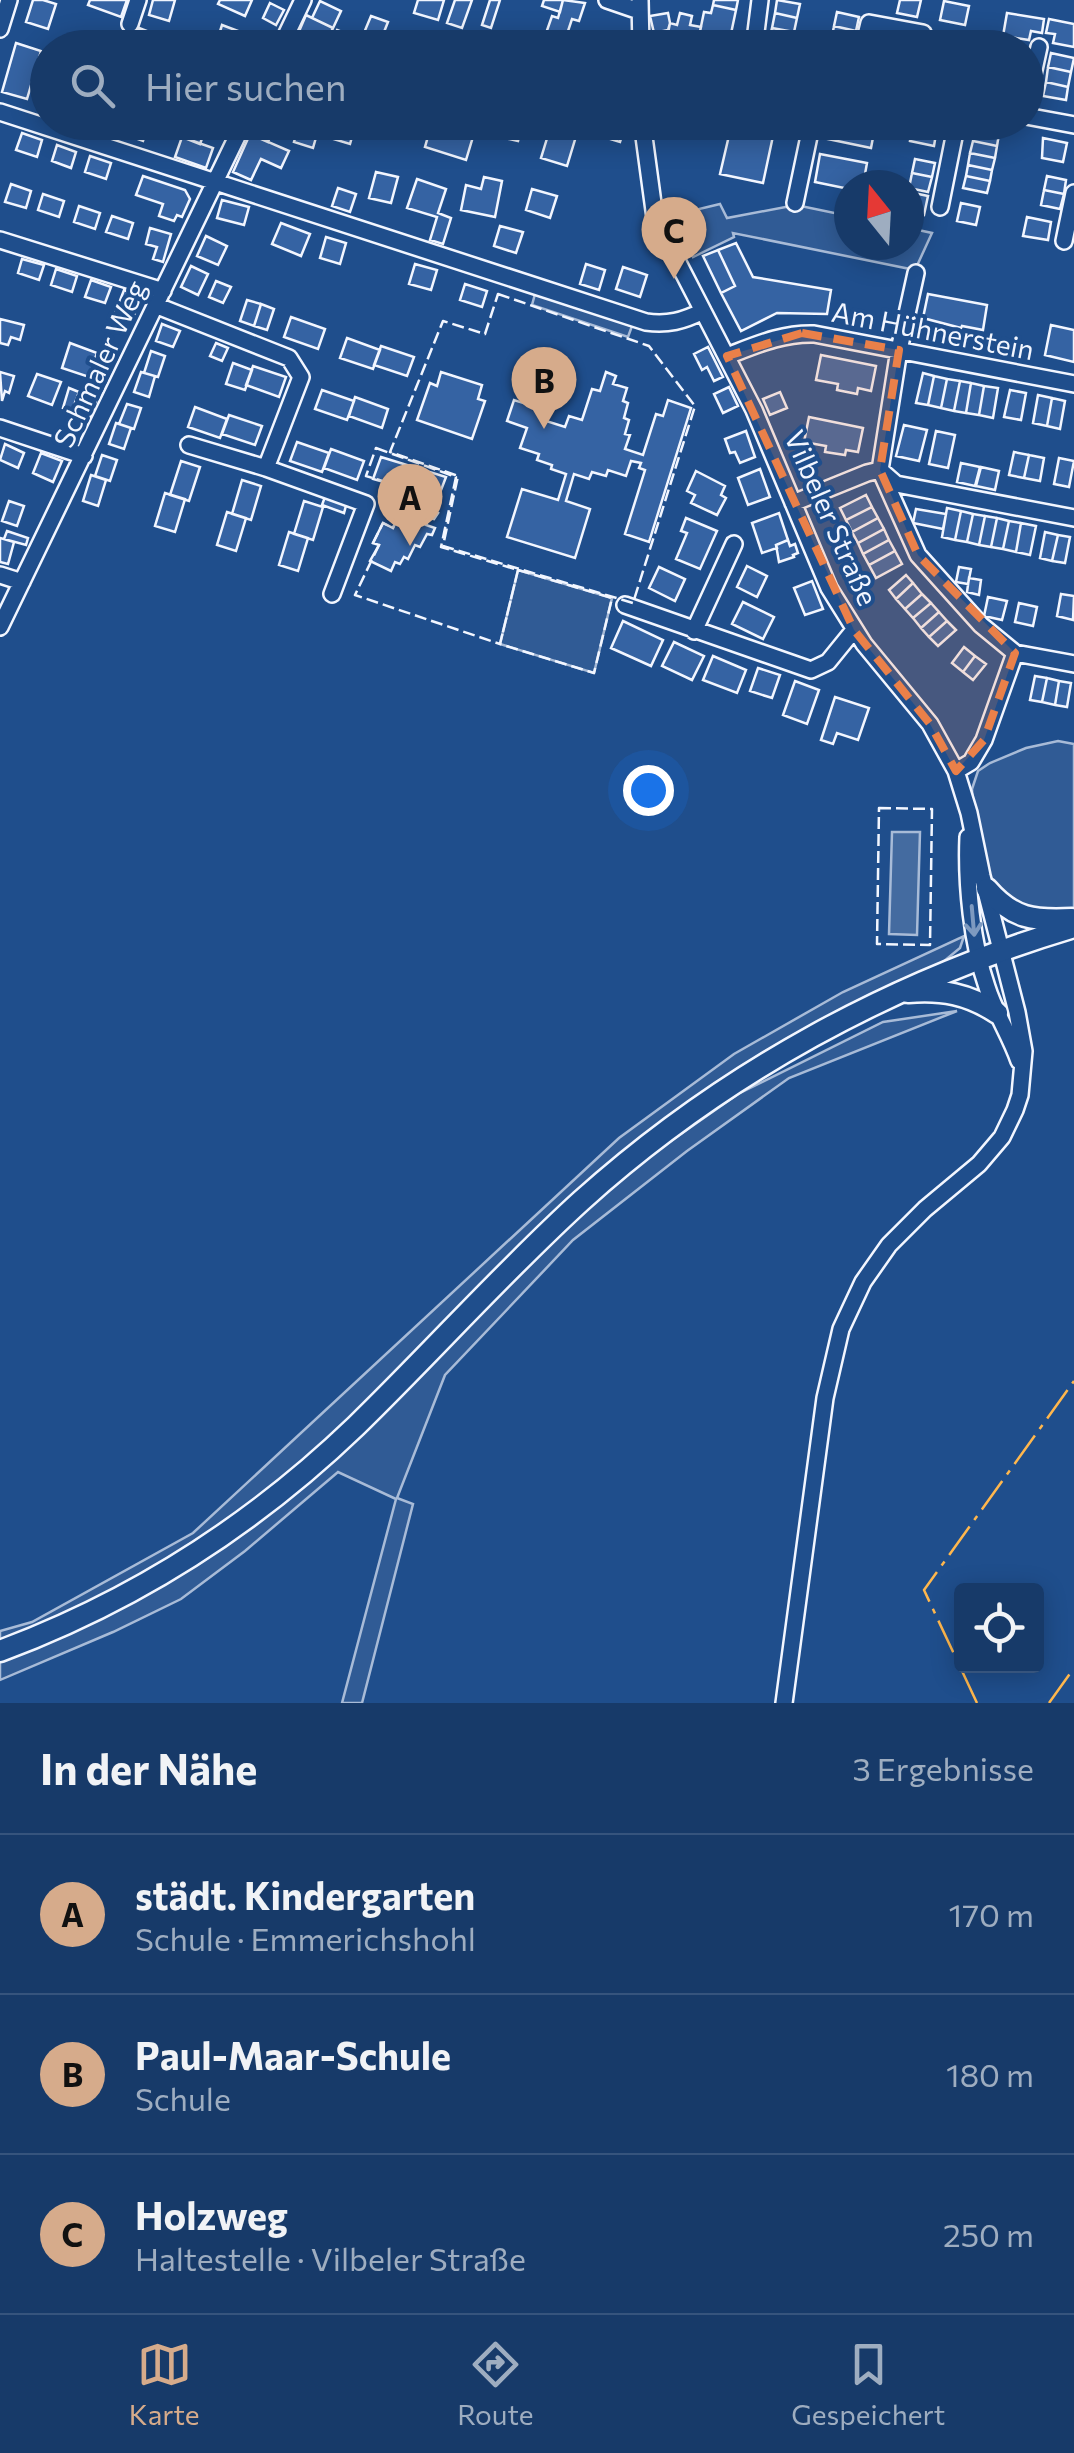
<!DOCTYPE html>
<html lang="de">
<head>
<meta charset="utf-8">
<style>
  body { margin:0; font-family:Commissioner,sans-serif; background:#20416f; color:#f1f3f6 }
  .controls { position:absolute; right:30px; bottom:30px; display:grid; overflow:hidden; border-radius:10px; box-shadow:0 5px 25px #0003 }
  .controls button { width:90px; height:90px; display:grid; place-items:center; padding:0; border:0; border-bottom:2px solid #36547d; background:#173a69; color:#f1f3f6; font:50px sans-serif }
  .compass { position:absolute; left:834px; top:170px; width:90px; height:90px; border-radius:50%; background:#173a69; box-shadow:0 5px 25px #0003; rotate:342deg }
  .you { position:absolute; left:648px; top:790px; width:35px; height:35px; margin:-25px; border:8px solid #fff; border-radius:50%; background:#1a73e8; box-shadow:0 0 0 15px #1a73e833 }
  .badge { display:grid; place-items:center; width:65px; height:65px; border-radius:50%; background:#d6ab8b; color:#111; font-size:32px; font-weight:700 }
  .pin { position:absolute; translate:-50% -82px; filter:drop-shadow(0 2px 5px #0008) }
  .pin::after { content:''; position:absolute; top:52px; width:35px; height:30px; background:inherit; clip-path:polygon(0 0,100% 0,50% 100%) }
  .list { margin:0; padding:0; list-style:none }
  h2 { display:flex; justify-content:space-between; align-items:center; height:130px; margin:0; padding:0 40px; font-size:42px }
  h2 small { font-size:32px; font-weight:400; color:#9eadc0 }
  .list li { display:grid; grid-template-columns:65px 1fr auto; gap:30px; align-items:center; box-sizing:border-box; height:160px; padding:0 40px; border-top:2px solid #36547d }
  .list b { display:block; font-size:38px; white-space:nowrap }
  .list p { margin:0; font-size:32px; white-space:nowrap; color:#9eadc0 }
  .list em { font-size:32px; font-style:normal; color:#9eadc0 }
  .icon { flex:none; width:55px; height:55px; fill:none; stroke:currentColor; stroke-width:2; stroke-linecap:round; stroke-linejoin:round }
  .map { position:relative; flex:none; width:1074px; height:1703px; overflow:hidden }
  .search { position:absolute; background:#173a69; box-shadow:0 5px 25px #0003; left:30px; right:30px; top:30px; height:110px; display:flex; align-items:center; gap:25px; box-sizing:border-box; padding:0 35px; border-radius:55px; color:#9eadc0; font-size:38px }
  .sheet { height:610px; background:#173a69 }
  nav { display:flex; justify-content:space-around; align-items:center; box-sizing:border-box; height:140px; border-top:2px solid #36547d; background:#173a69; font-size:28px; color:#9eadc0 }
  nav a { display:grid; justify-items:center; gap:5px }
  nav .on { color:#d6ab8b }
  .map>svg:first-child { display:block }
  .built { fill:#305b95; stroke:#a8bbd7; stroke-width:2.5 }
  .water { fill:#446ba0; stroke:#a8bbd7; stroke-width:2.5 }
  .building { fill:#3563a3; stroke:#f2f6ff; stroke-width:2.5 }
  .lines { fill:none; stroke-linecap:round; stroke-linejoin:round }
  .minor-casing { stroke:#f2f6ff; stroke-width:20 }
  .major-casing { stroke:#f2f6ff; stroke-width:25 }
  .minor { stroke:#1f4e8c; stroke-width:15 }
  .major { stroke:#1f4e8c; stroke-width:20 }
  .fence { stroke:#f2f6ff; stroke-width:2.5; stroke-dasharray:12 5; stroke-linecap:butt }
  .power { stroke:#ffb74d; stroke-width:2.5; stroke-dasharray:35 8 5 8; stroke-linecap:butt }
  .oneway { stroke:#7e9ac0 }
  .marked { fill:#ea8049; fill-opacity:0.2; stroke:#ea8049; stroke-width:8; stroke-dasharray:20 12; stroke-linejoin:round }
  .labels { text-anchor:middle; stroke-width:8; stroke-linejoin:round; paint-order:stroke }
  .street-label { font-size:28px; fill:#f2f6ff; stroke:#1f4e8c }
</style>
</head>
<body>
<div class="map">
<svg width="1074" height="1703" viewBox="0 0 1074 1703">
  <rect width="100%" height="100%" fill="#1f4e8c"/>
  <!-- built -->
  <path class="built" d="M720 204 727 218 796 205 849 216V245H909V228L932 233 915 270 733 233 734 237 693 257 674 215Z
    M535 294 632 326 628 337 532 305Z
    M518 570 612 598 594 673 500 644Z
    M1058 741 1074 744V913L1022 914 993 890 973 811 972 789 978 771 990 763 1026 748Z
    M964 936 960 948 943 962 874 995 710 1088 288 1480 170 1565 0 1645V1631L32 1622 193 1533 619 1138 734 1054 843 992Z
    M957 1011 789 1078 687 1151 573 1240 445 1375 397 1498 413 1504 362 1703H342L396 1499 338 1472 245 1551 181 1599 113 1632 0 1680V1658L50 1642 113 1612 231 1541 300 1486 621 1176 738 1094 883 1022Z"/>
  <!-- water -->
  <path class="water" d="M892 832H920L917 935 889 934Z"/>
  <!-- building -->
  <path class="building" d="M33 0H43L56 4 48 29 26 22Z
    M90 0H127L121 17 88 5Z
    M153 0H175L169 21 149 15Z
    M220 0H252L245 16 218 4Z
    M418 0H444L438 20 414 13Z
    M455 0H472L462 28 447 23Z
    M490 0H500L491 28 482 25Z
    M544 0H563L560 12 542 6Z
    M563 0 585 3 579 21 572 19 566 37 575 40 573 48H549L551 41 544 39 552 16 558 18Z
    M714 0H738L736 10 713 5Z
    M777 0 800 4 797 18 775 13Z
    M900 0H921L917 17 897 13Z
    M320 1 341 11 333 28 312 18Z
    M944 1 969 6 965 25 940 20Z
    M270 3 284 10 276 25 263 18Z
    M713 5 736 10 729 43 699 36 704 12 711 13Z
    M837 12 859 17 856 31 834 26Z
    M668 13 670 23 668 30 654 33 650 16Z
    M680 13 692 16 690 25 701 27 698 40 668 33 670 23 677 25Z
    M775 13 797 18 794 32 772 28Z
    M1007 13 1044 19 1042 33 1031 31 1029 40 1003 36Z
    M306 15 333 28 323 48 297 36Z
    M371 16 388 22 378 47 361 40Z
    M1049 19 1074 24V47L1053 43 1055 34 1046 33Z
    M222 25 254 37 250 48H225L216 44Z
    M834 26 856 31 854 45 831 41Z
    M139 28 175 42 172 48 132 47Z
    M772 28 794 32 792 46 769 41Z
    M337 30 372 44 370 48H345L332 42Z
    M940 32 962 36 960 48 937 46Z
    M16 43 41 51 27 99 2 92Z
    M1051 53 1074 58 1071 72 1048 67Z
    M1048 67 1071 72 1068 87 1046 82Z
    M1046 82 1068 87 1066 100 1043 96Z
    M124 122H149L143 141 121 133Z
    M187 122H234L225 139 204 133 200 144 182 137Z
    M255 122H276L268 142 250 134Z
    M300 122H356V123L350 144 317 134 313 148 294 142Z
    M489 122H523L518 141 486 134Z
    M582 122H626V123L620 142 580 130Z
    M710 122H782L779 137Z
    M827 122H876L871 148 823 138Z
    M913 122H939L936 134 912 129Z
    M431 126 459 134 462 126 475 130 466 160 425 147Z
    M731 127 773 136 763 183 720 174Z
    M561 128 577 133 567 166 541 158 549 132 559 135Z
    M912 129 936 134 934 146 910 141Z
    M975 129 999 134 997 146 973 141Z
    M22 133 42 140 37 157 16 150Z
    M250 134 289 151 281 168 261 159 251 180 233 172Z
    M182 137 213 148 206 168 175 157Z
    M1043 138 1067 143 1063 162 1042 158Z
    M973 141 997 146 995 158 970 153Z
    M57 145 76 152 71 168 52 161Z
    M970 153 995 158 992 170 968 165Z
    M820 154 867 163 863 185H849V189L815 182Z
    M90 156 111 163 106 179 85 172Z
    M915 159 935 163 932 177 912 173Z
    M968 165 992 170 990 181 966 176Z
    M376 172 398 177 391 203 369 198Z
    M912 173 932 177 928 192 909 188Z
    M143 176 185 190 190 199 182 217 177 215 174 221 159 216 163 204 136 195Z
    M966 176 990 181 987 193 963 188Z
    M1047 176 1066 180 1064 194 1044 190Z
    M484 177 502 181 495 217 461 210 466 185 481 189Z
    M417 179 446 189 438 213 451 218 443 244 430 240 437 217 407 208Z
    M11 184 31 191 26 208 5 202Z
    M338 188 356 194 350 212 332 206Z
    M532 189 557 196 550 218 526 210Z
    M1044 190 1064 194 1060 209 1041 205Z
    M909 192 928 196 924 215 909 211Z
    M43 194 64 201 59 217 38 210Z
    M222 200 249 207 244 225 217 218Z
    M961 203 980 207 976 225 957 221Z
    M79 206 100 213 95 229 74 222Z
    M112 216 133 223 128 239 106 232Z
    M1027 217 1051 222 1048 240 1023 236Z
    M281 223 310 234 301 256 272 244Z
    M500 226 523 232 516 253 494 246Z
    M150 228 171 234 163 262 153 259 157 247 146 244Z
    M206 236 227 246 218 265 197 256Z
    M326 237 346 243 340 264 320 258Z
    M736 243 753 277 831 290 827 314 777 313 741 331 721 293 735 286 718 250Z
    M718 250 735 286 721 293 703 256Z
    M22 259 44 265 39 280 18 273Z
    M415 264 437 270 431 290 409 284Z
    M586 264 605 270 599 290 580 284Z
    M191 266 208 274 198 295 181 287Z
    M623 267 647 275 640 297 616 289Z
    M56 269 77 276 72 292 51 285Z
    M91 280 111 287 105 303 85 297Z
    M216 281 231 287 223 303 209 297Z
    M465 284 487 291 482 307 460 300Z
    M124 290 141 296 133 318 116 311Z
    M928 294 987 305 983 330 962 326 961 328 923 318Z
    M247 300 261 304 254 326 240 321Z
    M261 304 274 309 267 330 254 326Z
    M291 317 325 329 318 349 284 337Z
    M0 319 24 325 20 340 11 337 8 345 0 343Z
    M162 324 180 331 173 347 156 341Z
    M1051 325 1074 330V362L1045 355Z
    M347 338 380 350 373 369 340 358Z
    M70 343 97 353 89 377 62 368Z
    M216 343 228 348 222 361 210 356Z
    M381 346 414 357 407 376 374 365Z
    M708 347 723 377 714 381 707 367 702 370 694 354Z
    M151 351 165 356 158 377 144 373Z
    M821 355 876 366 871 391 858 388 857 394 837 390 838 384 816 380Z
    M233 363 252 370 245 390 226 384Z
    M253 366 286 377 279 397 246 385Z
    M0 372 14 376 9 393 5 391 2 401Z
    M141 372 155 376 149 397 134 392Z
    M441 372 482 385 478 399 485 401 472 439 417 420 430 383 437 386Z
    M606 372 616 376 613 384 627 388 623 401 628 403 624 418 629 420 625 434 630 435 625 449 643 455 656 414 663 416 668 400 691 408 649 542 625 534 645 470 639 468 641 463 631 461 626 476 608 470 606 476 592 472 589 479 574 474 566 501 590 509 575 558 507 537 522 489 558 500 566 474 551 469 552 465 537 460 539 454 520 448 527 428 507 421 514 400 549 411 546 421 565 427 569 416 582 420 592 389 600 391Z
    M923 373 934 376 928 405 916 403Z
    M37 374 61 382 52 405 28 396Z
    M934 376 947 379 941 408 928 405Z
    M947 379 960 381 954 411 941 408Z
    M960 381 971 383 966 413 954 411Z
    M971 383 984 386 979 415 966 413Z
    M984 386 998 388 993 418 979 415Z
    M729 387 738 406 723 413 714 394Z
    M69 388 79 392 72 411 63 408Z
    M322 390 354 401 347 420 315 409Z
    M1010 390 1026 393 1021 420 1004 417Z
    M79 392 97 398 91 417 72 411Z
    M780 392 787 408 770 415 763 399Z
    M1038 395 1052 398 1047 426 1033 423Z
    M355 397 388 409 382 428 349 416Z
    M1052 398 1065 401 1060 429 1047 426Z
    M127 404 141 408 134 429 119 424Z
    M195 407 227 419 220 438 188 427Z
    M229 415 262 426 255 445 222 434Z
    M809 417 863 428 858 452 846 450 845 455 825 452 826 446 804 442Z
    M116 423 131 428 124 449 109 444Z
    M904 425 927 430 919 461 896 456Z
    M746 431 755 457 740 463 735 452 730 453 725 439Z
    M936 431 955 435 948 468 929 464Z
    M297 442 329 453 322 472 290 461Z
    M5 444 24 453 18 468 0 460Z
    M331 449 364 461 357 480 324 468Z
    M1014 452 1029 455 1024 478 1009 475Z
    M41 453 62 461 53 482 33 473Z
    M102 455 117 460 110 481 95 476Z
    M1029 455 1044 458 1040 481 1024 478Z
    M381 457 446 477 433 511 438 513 434 519 429 518 426 525 435 528 432 535 427 534 420 547 415 545 408 559 404 557 400 564 395 562 391 571 370 561 379 545 373 543 383 523 393 528 404 503 411 507 419 492 373 479Z
    M1059 458 1074 461 1069 487 1054 484Z
    M181 461 200 467 189 501 170 495Z
    M961 463 980 467 975 486 957 482Z
    M981 467 999 471 995 490 976 486Z
    M760 469 770 497 748 505 738 478Z
    M696 471 725 486 721 495 726 498 717 515 691 503 695 495 687 491Z
    M91 475 106 480 98 506 83 501Z
    M242 480 261 486 251 520 232 514Z
    M165 493 185 499 175 532 155 526Z
    M326 494 347 502 344 513 322 505Z
    M866 495 872 507 846 520 840 508Z
    M9 501 24 506 17 526 2 521Z
    M304 501 323 507 313 540 294 534Z
    M872 507 878 518 852 532 846 520Z
    M947 508 961 511 955 540 942 537Z
    M916 509 946 514 943 529 913 523Z
    M961 511 973 514 967 542 955 540Z
    M227 512 246 518 236 551 217 545Z
    M779 513 788 540 776 545 777 548 762 553 752 523Z
    M973 514 985 516 979 545 967 542Z
    M985 516 997 518 991 547 979 545Z
    M686 518 717 531 700 569 676 559 687 533 681 531Z
    M878 518 884 529 858 543 852 532Z
    M997 518 1009 521 1003 549 991 547Z
    M1009 521 1021 523 1016 552 1003 549Z
    M1021 523 1036 526 1030 555 1016 552Z
    M884 529 889 540 863 554 858 543Z
    M7 531 28 538 26 545 4 539Z
    M289 532 308 538 298 571 279 565Z
    M1045 532 1058 535 1052 561 1040 558Z
    M1058 535 1070 537 1065 563 1052 561Z
    M0 538 14 542 8 564 0 562Z
    M788 540 790 546 795 544 798 553 793 555 794 557 779 562 776 545Z
    M889 540 895 551 869 565 863 554Z
    M895 551 902 564 876 578 869 565Z
    M747 566 767 576 757 597 737 587Z
    M659 567 685 579 675 601 649 588Z
    M959 567 971 569 968 584 956 582Z
    M906 575 913 583 896 599 889 590Z
    M969 578 981 580 979 595 967 592Z
    M812 581 823 609 805 615 794 588Z
    M913 583 922 594 905 609 896 599Z
    M922 594 931 603 913 618 905 609Z
    M1061 594 1074 596 1073 620 1057 616Z
    M988 597 1007 601 1002 620 984 616Z
    M743 602 774 617 763 639 732 624Z
    M931 603 939 612 921 628 913 618Z
    M1019 603 1037 607 1033 626 1015 622Z
    M939 612 947 621 929 637 921 628Z
    M623 621 663 640 651 666 611 648Z
    M947 621 956 630 938 646 929 637Z
    M674 642 704 656 692 680 662 666Z
    M964 647 975 656 963 672 952 663Z
    M713 656 746 670 737 693 703 680Z
    M975 656 986 664 973 680 963 672Z
    M758 668 780 675 772 698 750 691Z
    M1035 676 1047 678 1042 702 1030 700Z
    M1047 678 1059 681 1055 705 1042 702Z
    M795 681 819 690 807 724 783 715Z
    M1059 681 1071 683 1067 707 1055 705Z
    M835 697 869 708 858 740 837 733 833 744 821 740Z"/>
  <g class="lines">
    <defs>
      <path id="minor" d="M607 0 639 11
        M640 0 641 48
        M130 24 138 0
        M0 29 9 0
        M641 42 672 48
        M280 48 303 0
        M754 48 760 0
        M863 48 869 23 923 33 920 48
        M1026 106 1039 47
        M0 112 646 322C668 325 683 321 703 311
        M1026 116 1074 125
        M642 122 655 218 754 410 829 588 864 644 930 724 956 771 969 813 982 876 1017 1012 1024 1051 1020 1095 1015 1110 1002 1137 979 1164 925 1209 889 1245 863 1282 841 1329 825 1398 784 1703
        M795 203 812 122
        M940 207 957 122
        M0 240 163 291
        M1064 241 1074 193
        M916 273 899 350 880 470 918 555 981 625 1015 653 1074 664
        M155 305 289 358 301 377 266 468 366 504 332 594
        M727 356C756 345 782 333 814 334L1074 384
        M0 428 84 456
        M189 445 266 468
        M793 503 867 473 880 470 896 484 1074 518
        M0 575 22 582
        M625 605 811 670 828 662 854 630
        M0 627 244 122
        M694 631 734 544
        M956 771 971 762 984 740 1015 653
        M968 837C966 884 972 944 987 987 995 1013 1010 1035 1019 1061"/>
      <path id="major" d="M987 889C1013 919 1034 921 1072 919
        M908 992C941 989 969 994 997 1013
        M0 1651C134 1601 253 1525 356 1426 432 1352 503 1272 581 1201 722 1074 892 981 1074 927"/>
    </defs>
    <!-- minor casing -->
    <use href="#minor" class="minor-casing"/>
    <!-- major casing -->
    <use href="#major" class="major-casing"/>
    <!-- minor -->
    <use href="#minor" class="minor"/>
    <!-- major -->
    <use href="#major" class="major"/>
    <!-- fence -->
    <path class="fence" d="M498 294 649 346 695 406 633 603 443 546 458 476 390 452 443 321 485 334Z
      M376 448 456 477 441 547 518 570 500 644 355 595 379 545 373 543 383 523 393 528 404 503 411 507 419 492 366 476Z
      M518 570 612 598 594 673 500 644Z
      M879 808 932 809 930 945 877 944Z"/>
    <!-- power -->
    <path class="power" d="M977 1703 924 1590 1074 1381
      M1049 1703 1074 1668"/>
  </g>
  <!-- one-way arrows -->
  <defs><path id="oneway-shaft" d="M-6 0H5M1.5-3L5.5 0L1.5 3" fill="none" stroke-width="1.6" stroke-linecap="round" stroke-linejoin="round" transform="scale(2.5)"/></defs>
  <use class="oneway" href="#oneway-shaft" transform="translate(973 921) rotate(85)"/>
  <!-- marked area -->
  <path class="marked" d="M802 333 899 350 880 470 918 555 1015 653 984 740 956 771 930 724 854 630 727 356Z"/>
  <g class="labels">
    <!-- street labels -->
    <g class="street-label">
      <text transform="translate(933 331) rotate(11)" y="10">Am Hühnerstein</text>
      <text transform="translate(100 364) rotate(-65)" y="10">Schmaler Weg</text>
      <text transform="translate(831 518) rotate(66)" y="10">Vilbeler Straße</text>
    </g>
  </g>
</svg>
<div class="controls">
<button><svg class="icon" aria-label="locate" viewBox="0 0 24 24"><circle cx="12" cy="12" r="6"/><path d="M12 2v4M12 18v4M2 12h4M18 12h4"/></svg></button>
</div>
<svg class="compass" viewBox="-18 -18 36 36"><path d="M0-13l5 13h-10z" fill="#e53935"/><path d="M0 13l5-13h-10z" fill="#9eadc0"/></svg>
<div class="you"></div>
<div class="pin badge" style="left:410px;top:546px">A</div>
<div class="pin badge" style="left:544px;top:429px">B</div>
<div class="pin badge" style="left:674px;top:279px">C</div>
<div class="search"><svg class="icon" aria-label="search" viewBox="0 0 24 24"><circle cx="10" cy="10" r="6"/><path d="M15 15l6 6"/></svg>Hier suchen</div>
</div>
<section class="sheet">
<h2>In der Nähe<small>3 Ergebnisse</small></h2>
<ul class="list">
<li><span class="badge">A</span><div><b>städt. Kindergarten</b><p>Schule · Emmerichshohl</p></div><em>170 m</em></li>
<li><span class="badge">B</span><div><b>Paul-Maar-Schule</b><p>Schule</p></div><em>180 m</em></li>
<li><span class="badge">C</span><div><b>Holzweg</b><p>Haltestelle · Vilbeler Straße</p></div><em>250 m</em></li>
</ul>
</section>
<nav>
<a class="on"><svg class="icon" aria-label="map" viewBox="0 0 24 24"><path d="M3 6l6-2 6 2 6-2v14l-6 2-6-2-6 2zM9 4v14M15 6v14"/></svg>Karte</a>
<a><svg class="icon" aria-label="directions" viewBox="0 0 24 24"><path d="M12 3l9 9-9 9-9-9zM9 14v-3h6M13 9l2 2-2 2"/></svg>Route</a>
<a><svg class="icon" aria-label="saved" viewBox="0 0 24 24"><path d="M7 4h10v16l-5-4-5 4z"/></svg>Gespeichert</a>
</nav>
</body>
</html>
